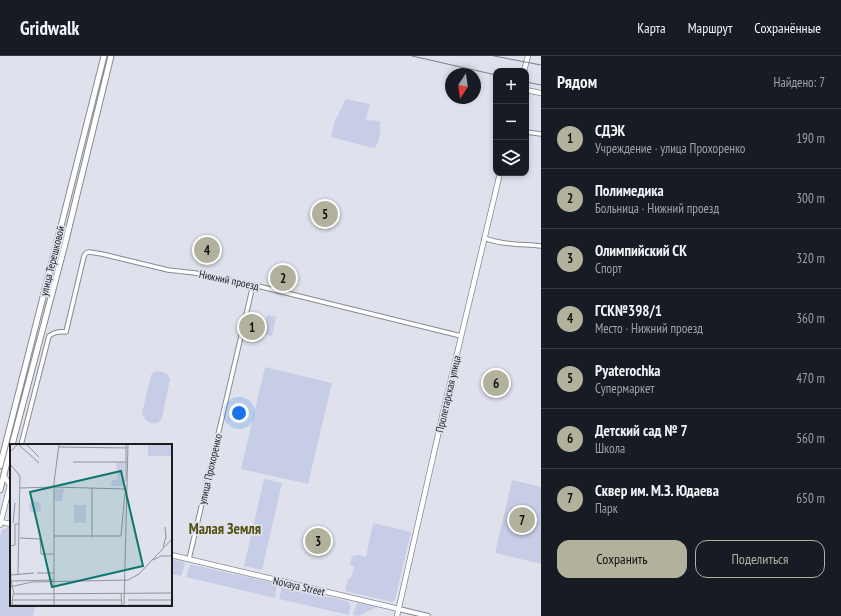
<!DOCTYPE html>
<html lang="ru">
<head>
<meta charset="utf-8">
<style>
  body { margin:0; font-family:"PT Sans Narrow",sans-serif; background:#20242c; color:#f1f3f6 }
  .controls { position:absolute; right:12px; top:12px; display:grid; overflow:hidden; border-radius:8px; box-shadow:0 2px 6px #0003 }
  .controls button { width:36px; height:36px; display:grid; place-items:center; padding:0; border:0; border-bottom:1px solid #363941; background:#171b24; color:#f1f3f6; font:20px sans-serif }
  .compass { position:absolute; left:445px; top:12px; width:36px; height:36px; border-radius:50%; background:#171b24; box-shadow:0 2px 6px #0003; rotate:193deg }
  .you { position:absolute; left:239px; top:357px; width:14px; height:14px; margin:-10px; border:3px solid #fff; border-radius:50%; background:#1a73e8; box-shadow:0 0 0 6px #1a73e833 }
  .badge { display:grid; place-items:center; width:26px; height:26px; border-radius:50%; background:#b2b19c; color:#111; font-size:13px; font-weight:700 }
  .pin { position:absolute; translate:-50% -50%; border:2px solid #fff; box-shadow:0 1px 4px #0006 }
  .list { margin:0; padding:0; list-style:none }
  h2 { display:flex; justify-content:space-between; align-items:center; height:52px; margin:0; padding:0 16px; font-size:17px }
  h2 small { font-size:13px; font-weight:400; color:#9ea1a6 }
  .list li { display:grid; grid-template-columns:26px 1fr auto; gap:12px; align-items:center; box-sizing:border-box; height:60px; padding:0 16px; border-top:1px solid #363941 }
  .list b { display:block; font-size:15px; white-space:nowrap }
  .list p { margin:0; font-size:13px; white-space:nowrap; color:#9ea1a6 }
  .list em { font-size:13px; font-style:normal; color:#9ea1a6 }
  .actions { display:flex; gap:8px; padding:12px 16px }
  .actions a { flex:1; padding:9px 0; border:1px solid #b2b19c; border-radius:12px; text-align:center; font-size:14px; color:#b2b19c }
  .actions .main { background:#b2b19c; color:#111 }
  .icon { flex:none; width:22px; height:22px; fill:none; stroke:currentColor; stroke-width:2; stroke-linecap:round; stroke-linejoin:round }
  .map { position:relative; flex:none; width:541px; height:560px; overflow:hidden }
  header { display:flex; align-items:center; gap:24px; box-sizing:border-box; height:56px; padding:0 20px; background:#171b24; border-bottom:1px solid #363941 }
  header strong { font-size:19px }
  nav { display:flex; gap:22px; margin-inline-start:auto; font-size:14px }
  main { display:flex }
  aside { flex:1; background:#171b24 }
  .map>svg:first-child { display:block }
  .green { fill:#c7cde6 }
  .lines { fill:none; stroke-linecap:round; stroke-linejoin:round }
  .minor-casing { stroke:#878993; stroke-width:5.5 }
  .tertiary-casing { stroke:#878993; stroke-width:6 }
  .secondary-casing { stroke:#878993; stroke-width:6 }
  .primary-casing { stroke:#878993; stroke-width:7 }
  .minor { stroke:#fff; stroke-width:3.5 }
  .tertiary { stroke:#fff; stroke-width:4 }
  .secondary { stroke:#fff; stroke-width:4.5 }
  .primary { stroke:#fff; stroke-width:5 }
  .rail { stroke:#7d7f86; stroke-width:1 }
  .labels { text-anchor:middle; stroke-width:3.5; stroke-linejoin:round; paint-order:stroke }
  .street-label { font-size:11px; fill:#1c1d21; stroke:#dfe2ed }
  .district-label { font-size:15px; font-weight:bold; fill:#545012; stroke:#dfe2ed }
  .inset-road { fill:none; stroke:#91939b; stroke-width:1 }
  .view { fill:#0f766e; fill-opacity:0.15; stroke:#0f766e; stroke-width:2 }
  .inset-edge { fill:none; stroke:#1c1d21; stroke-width:2 }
</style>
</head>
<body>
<header>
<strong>Gridwalk</strong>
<nav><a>Карта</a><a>Маршрут</a><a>Сохранённые</a></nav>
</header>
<main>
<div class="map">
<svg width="541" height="560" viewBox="0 0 541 560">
  <rect width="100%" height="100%" fill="#dfe2ed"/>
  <!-- green -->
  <path class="green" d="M346 43 370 48 366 62 367 64 380 65C381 73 380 84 375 92H373L331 81 334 67Z
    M267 259 276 261 272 280 263 278Z
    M265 311 332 327 308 428 241 413Z
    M158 315C165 316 167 317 170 323L162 362C156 372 145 367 142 357L151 319 154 316Z
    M264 423 282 427 262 514 244 510Z
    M512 424 541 431V508L495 497Z
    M373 467 411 476 395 544 392 546 345 535 348 523 351 522 354 511 350 508 352 500 359 499 366 501Z
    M8 471H11V549H35L33 560H0V480L2 474Z
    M171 503 184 506 185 509 181 520 171 518Z
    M190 509H193L274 527 277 530 275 542 186 521Z
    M282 530H285L347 545C352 549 350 553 349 559L279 543Z
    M357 547H358L377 551 359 560 354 559 353 558Z"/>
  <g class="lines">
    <defs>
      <path id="minor" d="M526 76 541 78
        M484 182C502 189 522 188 541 190
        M21 389 49 280C54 276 59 275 66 276L84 200 86 197 89 196 102 198 168 214 195 217 258 230 461 280
        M189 503 253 229"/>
      <path id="tertiary" d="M399 553 428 560"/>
      <path id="secondary" d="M524 15 528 0
        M526 34 541 37
        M1 466 11 468
        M0 469 10 429 4 420
        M171 499 399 553
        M397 560 445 348 500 117"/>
      <path id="primary" d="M12 389 64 192 111 0
        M0 410 56 190 104 0
        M0 434 11 391"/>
    </defs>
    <!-- minor casing -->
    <use href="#minor" class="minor-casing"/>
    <!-- tertiary casing -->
    <use href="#tertiary" class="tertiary-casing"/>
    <!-- secondary casing -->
    <use href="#secondary" class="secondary-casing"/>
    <!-- primary casing -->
    <use href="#primary" class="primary-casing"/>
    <!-- minor -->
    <use href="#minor" class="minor"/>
    <!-- tertiary -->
    <use href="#tertiary" class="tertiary"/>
    <!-- secondary -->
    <use href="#secondary" class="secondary"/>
    <!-- primary -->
    <use href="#primary" class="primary"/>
    <!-- rail -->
    <path class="rail" d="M412 0 496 19
      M494 0 541 9
      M526 26 541 29"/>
  </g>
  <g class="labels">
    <!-- street labels -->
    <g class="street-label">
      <text transform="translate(52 205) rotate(-76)" y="4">улица Терешковой</text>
      <text transform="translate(229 224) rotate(12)" y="4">Нижний проезд</text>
      <text transform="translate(448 338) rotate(-77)" y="4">Пролетарская улица</text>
      <text transform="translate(210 413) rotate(-77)" y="4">улица Прохоренко</text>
      <text transform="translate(299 530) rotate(13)" y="4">Novaya Street</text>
    </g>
    <!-- district labels -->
    <g class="district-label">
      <text x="225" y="478">Малая Земля</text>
    </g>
  </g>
  <!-- overview -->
  <g transform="translate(10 388)">
    <rect width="162" height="162" fill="#dfe2ed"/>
    <path d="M138 0H162V12H138ZM106 18H115L114 42H101L102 37 108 35ZM54 44 52 57H45V45ZM19 63a6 6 0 1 1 12 0a6 6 0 1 1-12 0ZM64 61H76V79H64Z" fill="#c7cde6"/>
    <path class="inset-road" d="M16 0 29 13M49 3 117 4M0 8 8 0 29 19M63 18H116M0 20 10 32 8 130M116 37V0M44 43 115 45M10 44 44 43M82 44V93M3 79 5 59M44 92H111L115 49M10 94 30 95 31 110H44M0 102 5 101V80H9M153 103 156 93 155 83M0 106 1 137M0 111V127M143 116 151 112H162M27 129H44M1 131 24 129M0 137 44 136M1 137 4 150 162 149M0 143 22 138 118 136 129 130 162 95M111 150 112 162M2 156H112M118 156H162M2 161H112M118 161H162M2 162 3 150M44 162V39L49 0M114 162 118 0"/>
    <path class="view" d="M111 27 133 122 42 143 20 48Z"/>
    <rect width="162" height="162" class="inset-edge"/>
  </g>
</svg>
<div class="controls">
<button>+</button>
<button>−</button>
<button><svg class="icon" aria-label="layers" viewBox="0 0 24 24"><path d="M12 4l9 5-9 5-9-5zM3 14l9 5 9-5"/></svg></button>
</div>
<svg class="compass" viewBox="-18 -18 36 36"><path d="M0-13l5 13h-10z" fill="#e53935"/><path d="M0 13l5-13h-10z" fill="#9ea1a6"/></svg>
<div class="you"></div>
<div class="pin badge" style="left:252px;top:271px">1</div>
<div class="pin badge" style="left:283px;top:222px">2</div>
<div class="pin badge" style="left:318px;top:485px">3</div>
<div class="pin badge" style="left:207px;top:194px">4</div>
<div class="pin badge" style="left:325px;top:158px">5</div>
<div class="pin badge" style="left:496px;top:327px">6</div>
<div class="pin badge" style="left:522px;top:464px">7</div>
</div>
<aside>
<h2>Рядом<small>Найдено: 7</small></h2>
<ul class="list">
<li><span class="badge">1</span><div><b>СДЭК</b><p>Учреждение · улица Прохоренко</p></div><em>190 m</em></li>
<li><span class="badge">2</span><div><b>Полимедика</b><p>Больница · Нижний проезд</p></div><em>300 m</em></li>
<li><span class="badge">3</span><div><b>Олимпийский СК</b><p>Спорт</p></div><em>320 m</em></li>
<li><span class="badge">4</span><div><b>ГСК№398/1</b><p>Место · Нижний проезд</p></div><em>360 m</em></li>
<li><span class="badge">5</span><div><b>Pyaterochka</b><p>Супермаркет</p></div><em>470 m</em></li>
<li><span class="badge">6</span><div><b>Детский сад № 7</b><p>Школа</p></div><em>560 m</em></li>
<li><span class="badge">7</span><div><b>Сквер им. М.З. Юдаева</b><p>Парк</p></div><em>650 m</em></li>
</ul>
<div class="actions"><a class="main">Сохранить</a><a>Поделиться</a></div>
</aside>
</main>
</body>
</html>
